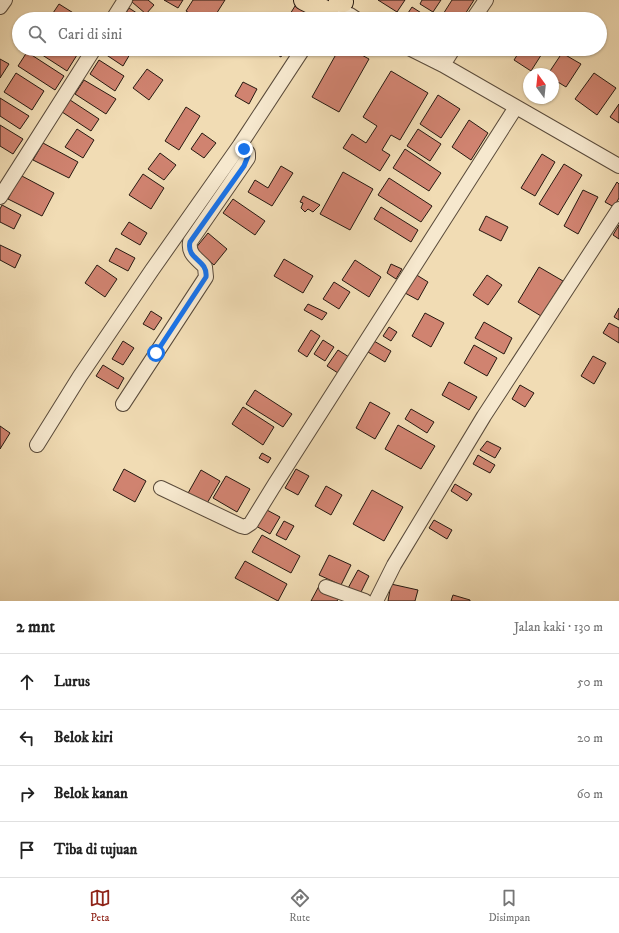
<!DOCTYPE html>
<html lang="id">
<head>
<meta charset="utf-8">
<style>
  body { margin:0; font-family:"IM FELL DW Pica",serif; background:#f2f2f2; color:#222 }
  .compass { position:absolute; left:523px; top:68px; width:36px; height:36px; border-radius:50%; background:#fff; box-shadow:0 1px 3px #0004; rotate:345deg }
  .stop { position:absolute; width:12px; height:12px; margin:-9px; border:3px solid #1a73e8; border-radius:50%; background:#fff }
  .stop.end { background:#1a73e8; border-color:#fff; box-shadow:0 1px 4px #0008 }
  .list { margin:0; padding:0; list-style:none }
  h2 { display:flex; justify-content:space-between; align-items:center; height:52px; margin:0; padding:0 16px; font-size:17px }
  h2 small { font-size:13px; font-weight:400; color:#767676 }
  .list li { display:grid; grid-template-columns:26px 1fr auto; gap:12px; align-items:center; box-sizing:border-box; height:56px; padding:0 16px; border-top:1px solid #e0e0e0 }
  .list b { display:block; font-size:15px; white-space:nowrap }
  .list em { font-size:13px; font-style:normal; color:#767676 }
  .icon { flex:none; width:22px; height:22px; fill:none; stroke:currentColor; stroke-width:2; stroke-linecap:round; stroke-linejoin:round }
  .map { position:relative; flex:none; width:619px; height:601px; overflow:hidden }
  .search { position:absolute; background:#fff; box-shadow:0 1px 3px #0004; left:12px; right:12px; top:12px; height:44px; display:flex; align-items:center; gap:10px; box-sizing:border-box; padding:0 14px; border-radius:22px; color:#767676; font-size:15px }
  .sheet { height:276px; background:#fff }
  nav { display:flex; justify-content:space-around; align-items:center; box-sizing:border-box; height:56px; border-top:1px solid #e0e0e0; background:#fff; font-size:11px; color:#767676 }
  nav a { display:grid; justify-items:center; gap:2px }
  nav .on { color:#8f2418 }
  .map>svg:first-child { display:block }
  .building { fill:#d08370; stroke:#261911 }
  .lines { fill:none; stroke-linecap:round; stroke-linejoin:round }
  .minor-casing { stroke:#594a3a; stroke-width:16 }
  .highway-casing { stroke:#261911; stroke-width:22 }
  .minor { stroke:#f6e8ce; stroke-width:14 }
  .highway { stroke:#f1dcb4; stroke-width:20 }
  .route { stroke:#1a73e8; stroke-width:5 }
</style>
</head>
<body>
<div class="map">
<svg width="619" height="601" viewBox="0 0 619 601">
  <rect width="100%" height="100%" fill="#f1dcb4"/>
  <filter id="stains"><feTurbulence type="fractalNoise" baseFrequency=".005" numOctaves="4"/><feColorMatrix values="0 0 0 0 .2 0 0 0 0 .09 0 0 0 0 .02 0 0 0 .5 -.17"/></filter>
  <radialGradient id="worn" r=".72"><stop offset=".6" stop-color="#630" stop-opacity="0"/><stop offset="1" stop-color="#630" stop-opacity=".3"/></radialGradient>
  <!-- building -->
  <path class="building" d="M133 0H148L154 5 146 14 132 2Z
    M164 0H183L178 8Z
    M193 0H225L213 19H199L186 11Z
    M378 0H405L397 12Z
    M422 0H441L433 12 420 4Z
    M452 0H474L462 19H440Z
    M59 4 83 19H49Z
    M295 6 313 16 311 19H287Z
    M412 7 426 16 424 19H404Z
    M129 8 146 19H122Z
    M33 49H69L77 55 67 71Z
    M104 49H123L130 54 123 66 102 52Z
    M141 49H153L149 54Z
    M268 49H285L281 57Z
    M339 49H351L369 59 339 112 312 97Z
    M469 49H482L478 55Z
    M521 49H545L531 71 514 60Z
    M27 52 64 76 55 90 18 66Z
    M562 53 581 64 566 87 553 79V74H548Z
    M0 59 9 64 0 78Z
    M99 60 124 76 115 91 90 74Z
    M147 69 163 80 149 100 133 88Z
    M391 71 428 93 400 140 391 135 382 150 390 155 380 171 343 148 352 134 366 143 377 126 363 117Z
    M16 73 44 91 32 110 4 92Z
    M594 73 616 88 597 115 575 99Z
    M84 80 116 99 106 114 75 94Z
    M243 82 257 89 249 104 235 96Z
    M438 95 460 109 441 138 420 124Z
    M0 98 29 116 20 129 0 116Z
    M67 98 99 119 91 131 59 110Z
    M619 104V123L610 117Z
    M186 107 200 116 179 150 165 141Z
    M469 120 488 133 471 160 452 147Z
    M0 125 23 139 13 154 0 146Z
    M77 129 94 140 83 158 65 147Z
    M418 129 441 144 430 161 407 146Z
    M202 133 216 143 204 158 191 149Z
    M43 143 78 162 69 178 33 160Z
    M405 149 441 173 429 191 393 168Z
    M160 153 176 165 164 180 148 169Z
    M542 154 555 162 535 196 521 188Z
    M564 164 582 175 558 215 539 204Z
    M281 166 293 173 272 206 248 192 255 180 268 188Z
    M343 172 373 189 350 230 320 214Z
    M143 174 164 188 151 209 129 195Z
    M20 175 54 193 42 216 8 199Z
    M389 178 432 206 421 222 378 195Z
    M617 182 619 184V198L614 207 605 202Z
    M583 190 598 197 578 234 564 226Z
    M303 196 320 205 313 212 308 209 305 212 301 208 303 203 300 202Z
    M233 199 265 221 255 235 223 213Z
    M2 205 21 215 14 229 0 222V209Z
    M381 207 418 230 411 242 374 219Z
    M486 216 508 227 501 241 479 230Z
    M129 222 147 233 140 245 121 234Z
    M619 225V239L613 235Z
    M208 233 227 249 214 265 195 249Z
    M0 245 21 255 15 268 0 260Z
    M116 248 135 258 128 271 109 261Z
    M284 259 313 276 303 293 274 276Z
    M355 260 381 277 369 297 342 280Z
    M391 264 402 269 396 279 387 273Z
    M97 265 117 279 105 297 85 283Z
    M539 267 563 281 541 316 518 302Z
    M415 274 428 282 418 300 405 293Z
    M487 275 502 285 488 305 473 295Z
    M334 282 350 292 339 309 323 299Z
    M308 304 327 313 322 320 304 310Z
    M619 308V320L614 317Z
    M151 311 162 318 154 330 143 324Z
    M425 313 444 323 431 347 412 336Z
    M484 322 512 338 504 354 475 338Z
    M609 323 619 328V343L603 333Z
    M389 327 397 332 391 341 383 336Z
    M311 330 320 336 307 357 298 351Z
    M323 340 334 347 325 361 314 354Z
    M123 341 134 348 123 365 112 359Z
    M374 341 391 351 385 362 368 352Z
    M474 345 497 358 487 376 464 363Z
    M338 350 349 357 338 373 327 366Z
    M593 356 606 363 594 384 581 376Z
    M103 365 124 378 118 389 96 376Z
    M449 382 477 397 469 410 442 395Z
    M520 385 534 393 525 407 512 399Z
    M255 390 292 414 283 427 246 404Z
    M370 402 390 413 375 439 356 428Z
    M243 407 274 427 263 445 232 424Z
    M411 409 434 422 427 433 405 419Z
    M398 425 435 446 421 469 385 449Z
    M0 426 10 433 0 449Z
    M487 441 501 448 495 458 480 450Z
    M262 453 271 458 268 463 259 458Z
    M478 455 495 465 490 473 473 464Z
    M124 469 146 481 135 502 113 490Z
    M296 469 309 476 298 495 285 488Z
    M201 470 220 481 206 505 187 495Z
    M226 476 250 489 237 512 213 498Z
    M455 484 472 494 467 501 451 491Z
    M326 486 342 495 331 515 315 506Z
    M372 490 403 507 384 541 353 524Z
    M265 509 280 517 270 534 256 526Z
    M434 520 452 530 447 539 429 528Z
    M284 521 294 526 286 540 276 535Z
    M262 535 300 556 291 573 252 552Z
    M329 555 351 565 341 585 319 575Z
    M245 561 287 584 278 601 235 578Z
    M358 570 369 576 359 596 347 590Z
    M391 584 418 590 415 601H388Z
    M319 586 340 597 337 601H311Z
    M453 595 470 600V601H451Z"/>
  <g class="lines">
    <defs>
      <path id="minor" d="M0 7 5 0
        M328 12 350 15 356 19
        M113 19 125 0
        M473 19 486 0
        M411 49 443 65 619 166
        M443 65 453 49
        M0 197 94 49
        M123 404 206 277 205 267C198 259 188 255 190 242L248 158V153L240 145
        M37 445 80 376 152 270 240 145 303 49
        M161 488 241 526 245 527 251 523 275 484 516 107
        M326 587 365 601
        M376 601 394 565 484 416 619 209"/>
      <path id="highway" d="M304 0 328 12
        M339 0 343 2"/>
    </defs>
    <!-- minor casing -->
    <use href="#minor" class="minor-casing"/>
    <!-- highway casing -->
    <use href="#highway" class="highway-casing"/>
    <!-- minor -->
    <use href="#minor" class="minor"/>
    <!-- highway -->
    <use href="#highway" class="highway"/>
  </g>
  <g class="lines">
    <!-- route -->
    <path class="route" d="M156 353 206 277C208 259 186 260 190 242L244 166 248 156 244 149"/>
  </g>
  <rect width="100%" height="100%" filter="url(#stains)"/>
  <rect width="100%" height="100%" fill="url(#worn)"/>
</svg>
<svg class="compass" viewBox="-18 -18 36 36"><path d="M0-13l5 13h-10z" fill="#e53935"/><path d="M0 13l5-13h-10z" fill="#767676"/></svg>
<div class="stop" style="left:156px;top:353px"></div>
<div class="stop end" style="left:244px;top:149px"></div>
<div class="search"><svg class="icon" aria-label="search" viewBox="0 0 24 24"><circle cx="10" cy="10" r="6"/><path d="M15 15l6 6"/></svg>Cari di sini</div>
</div>
<section class="sheet">
<h2>2 mnt<small>Jalan kaki · 130 m</small></h2>
<ul class="list">
<li><svg class="icon" aria-label="ahead" viewBox="0 0 24 24"><path d="M12 20V5M6 11l6-6 6 6"/></svg><div><b>Lurus</b></div><em>50 m</em></li>
<li><svg class="icon" aria-label="left" viewBox="0 0 24 24"><path d="M17 20v-9H6M10 6l-5 5 5 5"/></svg><div><b>Belok kiri</b></div><em>20 m</em></li>
<li><svg class="icon" aria-label="right" viewBox="0 0 24 24"><path d="M7 20v-9h11M14 6l5 5-5 5"/></svg><div><b>Belok kanan</b></div><em>60 m</em></li>
<li><svg class="icon" aria-label="arrive" viewBox="0 0 24 24"><path d="M6 21V4h12l-3 4 3 4H6"/></svg><div><b>Tiba di tujuan</b></div></li>
</ul>
</section>
<nav>
<a class="on"><svg class="icon" aria-label="map" viewBox="0 0 24 24"><path d="M3 6l6-2 6 2 6-2v14l-6 2-6-2-6 2zM9 4v14M15 6v14"/></svg>Peta</a>
<a><svg class="icon" aria-label="directions" viewBox="0 0 24 24"><path d="M12 3l9 9-9 9-9-9zM9 14v-3h6M13 9l2 2-2 2"/></svg>Rute</a>
<a><svg class="icon" aria-label="saved" viewBox="0 0 24 24"><path d="M7 4h10v16l-5-4-5 4z"/></svg>Disimpan</a>
</nav>
</body>
</html>
